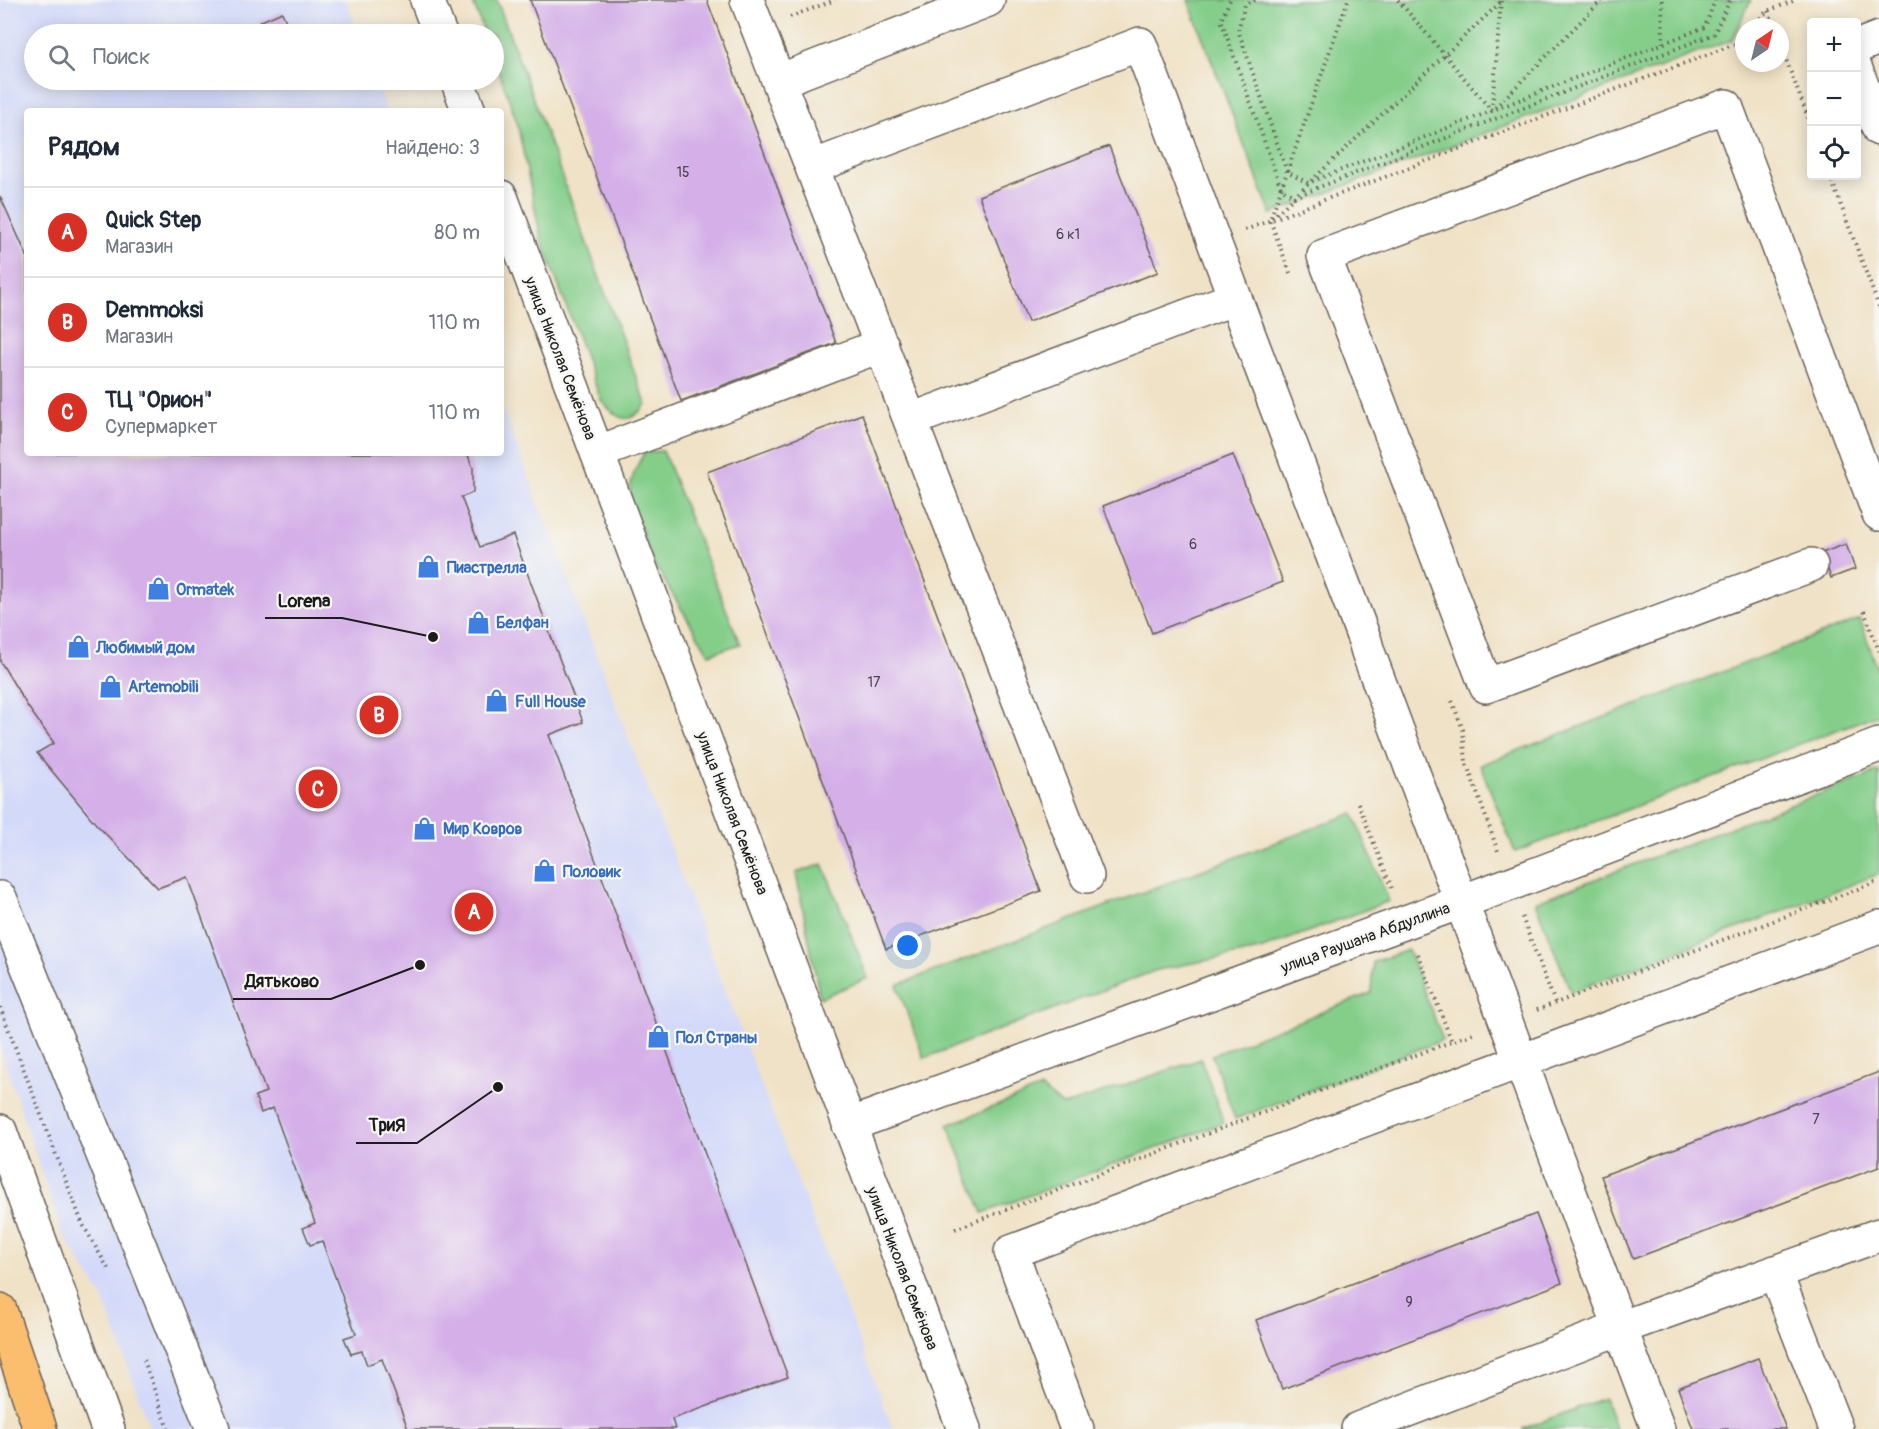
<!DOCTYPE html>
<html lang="ru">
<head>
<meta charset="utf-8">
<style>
  body { margin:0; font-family:Pangolin,sans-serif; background:#f2f2f3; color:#1f2937 }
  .controls { position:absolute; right:18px; top:18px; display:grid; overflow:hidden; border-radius:6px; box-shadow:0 3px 15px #0003 }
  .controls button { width:54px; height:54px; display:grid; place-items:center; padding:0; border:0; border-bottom:2px solid #e0e1e3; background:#fff; color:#1f2937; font:30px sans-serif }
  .compass { position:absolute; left:1735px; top:18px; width:54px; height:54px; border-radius:50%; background:#fff; box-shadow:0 3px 15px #0003; rotate:35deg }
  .you { position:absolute; left:908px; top:946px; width:21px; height:21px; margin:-15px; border:4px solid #fff; border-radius:50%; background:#1a73e8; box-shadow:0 0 0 9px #1a73e833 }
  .badge { display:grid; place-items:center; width:39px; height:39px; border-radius:50%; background:#d93025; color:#fff; font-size:20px; font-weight:700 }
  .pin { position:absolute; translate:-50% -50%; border:3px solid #fff; box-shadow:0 2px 6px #0006 }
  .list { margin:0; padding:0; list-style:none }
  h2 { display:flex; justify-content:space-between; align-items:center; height:78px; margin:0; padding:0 24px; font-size:26px }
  h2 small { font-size:20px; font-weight:400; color:#747a83 }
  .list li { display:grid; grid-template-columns:39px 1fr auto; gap:18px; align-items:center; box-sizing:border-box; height:90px; padding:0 24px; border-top:2px solid #e0e1e3 }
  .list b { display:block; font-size:22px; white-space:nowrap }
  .list p { margin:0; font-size:20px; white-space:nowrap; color:#747a83 }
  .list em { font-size:20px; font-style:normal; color:#747a83 }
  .icon { flex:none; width:33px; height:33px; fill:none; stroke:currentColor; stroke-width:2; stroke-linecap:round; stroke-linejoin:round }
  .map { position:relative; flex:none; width:1879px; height:1429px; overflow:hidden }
  .search { position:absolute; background:#fff; box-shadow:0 3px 15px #0003; left:24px; top:24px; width:480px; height:66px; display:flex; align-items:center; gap:15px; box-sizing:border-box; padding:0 21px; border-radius:33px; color:#747a83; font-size:22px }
  .panel { position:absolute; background:#fff; box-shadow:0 3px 15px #0003; left:24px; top:108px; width:480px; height:348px; border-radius:6px }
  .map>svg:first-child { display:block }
  .built { fill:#d2d9f9 }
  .green { fill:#84ce8a; stroke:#507553; stroke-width:1.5 }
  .building { fill:#d4afe8 }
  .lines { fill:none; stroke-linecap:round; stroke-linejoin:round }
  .minor-casing { stroke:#666158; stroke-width:36 }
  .major-casing { stroke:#666158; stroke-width:36 }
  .path { stroke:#666158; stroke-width:4; stroke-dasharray:1.5 4.5; stroke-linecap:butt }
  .minor { stroke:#fff; stroke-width:33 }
  .major { stroke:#fbbd6e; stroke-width:33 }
  .labels { text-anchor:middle; stroke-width:4.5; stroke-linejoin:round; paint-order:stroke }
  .number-label { font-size:14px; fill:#4a414f }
  .street-label { font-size:16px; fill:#1c1c1c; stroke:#f6f6f2 }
  .shop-label { font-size:16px; font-weight:bold; fill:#366cbe; stroke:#f6f6f2; text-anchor:start }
  .leader { fill:none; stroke:#1c1c1c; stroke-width:2 }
  .callout-dot { fill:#1c1c1c; stroke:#f6f6f2; stroke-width:2 }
  .callout-label { font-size:18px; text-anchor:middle; font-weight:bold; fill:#1c1c1c; stroke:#f6f6f2; stroke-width:4.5; stroke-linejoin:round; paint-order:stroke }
</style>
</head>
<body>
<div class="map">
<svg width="1879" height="1429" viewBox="0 0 1879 1429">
  <rect width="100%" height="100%" fill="#f6f6f2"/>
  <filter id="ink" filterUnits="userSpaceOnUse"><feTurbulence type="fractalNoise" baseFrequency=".0167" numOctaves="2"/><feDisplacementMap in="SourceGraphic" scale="12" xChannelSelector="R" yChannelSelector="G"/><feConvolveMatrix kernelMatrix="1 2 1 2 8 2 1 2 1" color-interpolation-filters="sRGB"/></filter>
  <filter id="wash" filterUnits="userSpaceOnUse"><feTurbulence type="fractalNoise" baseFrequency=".008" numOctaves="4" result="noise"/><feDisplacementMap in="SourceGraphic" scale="24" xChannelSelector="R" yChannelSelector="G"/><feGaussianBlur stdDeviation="1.35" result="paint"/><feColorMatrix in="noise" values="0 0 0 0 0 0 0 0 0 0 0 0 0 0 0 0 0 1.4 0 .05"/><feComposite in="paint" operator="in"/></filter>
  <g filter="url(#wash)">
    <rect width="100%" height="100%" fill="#f0e2c6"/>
    <!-- built -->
    <path class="built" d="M0 0H346L359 34H34V80H376L388 111H27V453H501V405L893 1429H150L103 1298 61 1231 0 1047Z"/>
    <!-- green -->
    <path class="green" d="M472 0H497L646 404C629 428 617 419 601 400L541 238 517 122 494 58V34H485Z
      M1188 0H1751L1732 40 1271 214Z
      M663 451 740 644 709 654 654 564 630 500C629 481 635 468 645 452Z
      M1860 619 1879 673V714L1515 852 1480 765Z
      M1879 771V874L1571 992 1535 902Z
      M1353 813 1389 901 1260 950 1157 970 924 1058 897 985Z
      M823 864 868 978 820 998 796 873Z
      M1408 950 1443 1040 1235 1119 1212 1055 1371 993 1373 962Z
      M1201 1059 1224 1123 983 1213 948 1125 1041 1088 1063 1106Z
      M1604 1398 1616 1429H1522Z"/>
    <g id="blocks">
      <!-- building -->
      <path class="building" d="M530 0H707L836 343 681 401Z
        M282 12 291 34H265L259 22Z
        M1109 146 1158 272 1028 322 979 196Z
        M0 196 27 256V453H467L473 468V493L461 497 480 547 513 535 583 722 549 735 788 1377 672 1419 675 1429H408L382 1359 367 1365 362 1351 351 1354 344 1338 356 1334 322 1241 310 1245 303 1228 315 1223 273 1108 261 1113 255 1096 266 1092 187 877 158 888 96 824 37 753 54 743 28 707 0 661Z
        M862 414 1041 891 886 949 707 472Z
        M1233 455 1283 582 1152 633 1103 506Z
        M1846 544 1855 569 1831 578 1822 553Z
        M1879 1072V1167L1633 1259 1601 1176Z
        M1536 1214 1562 1283 1282 1389 1256 1320Z
        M1758 1358 1786 1429H1693L1678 1388Z"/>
    </g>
  </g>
  <g filter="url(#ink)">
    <use href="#blocks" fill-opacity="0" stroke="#666158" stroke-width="1.5"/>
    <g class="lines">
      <defs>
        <path id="minor" d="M427 0 440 34
          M747 0 1087 876
          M1856 47 1879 38
          M1856 70 1879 129
          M457 80 469 111
          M779 81 988 0
          M812 167 1140 44 1235 298 911 420
          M501 197 964 1429
          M1235 298 1365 641 1368 652 1658 1429
          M597 453 882 345
          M1811 565 1486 686 1324 256 1726 106 1879 514
          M0 898 213 1429
          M849 1125 1510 884 1879 745
          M0 1131 108 1429
          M1775 1272 1836 1429
          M1077 1429 1011 1252 1879 927
          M1358 1429 1620 1328 1879 1235"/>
        <path id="major" d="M0 1310 40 1429"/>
      </defs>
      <!-- minor casing -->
      <use href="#minor" class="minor-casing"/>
      <!-- major casing -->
      <use href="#major" class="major-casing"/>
      <!-- path -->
      <path class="path" d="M1230 0 1221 20 1281 188 1294 197 1714 34 1730 0
        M1255 0 1245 4 1238 30 1287 172 1308 183 1705 27 1715 0
        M1398 0 1492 111 1602 0
        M1662 0 1663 43
        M1768 11 1774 27
        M790 17 835 0
        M1752 27 1767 11 1796 0
        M1780 44 1812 128
        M1492 110 1501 1
        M1830 176 1879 307
        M1272 218 1503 0
        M1245 230 1738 43 1744 36
        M1290 273 1270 220 1348 0
        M1864 611 1879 651
        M1452 701 1463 730 1466 762 1498 851
        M1358 803 1392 889
        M1522 917 1555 1003
        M1418 954 1452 1042
        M0 1007 82 1223 110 1272
        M1537 1010 1879 881
        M955 1229 1474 1033
        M144 1360 168 1429"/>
      <!-- minor -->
      <use href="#minor" class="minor"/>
      <!-- major -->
      <use href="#major" class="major"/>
    </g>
  </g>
  <!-- icons -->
  <defs>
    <symbol id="shop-bare" viewBox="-9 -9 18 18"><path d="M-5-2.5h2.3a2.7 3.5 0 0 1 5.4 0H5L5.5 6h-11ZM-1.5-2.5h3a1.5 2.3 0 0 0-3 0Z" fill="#3f7fe0" stroke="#f6f6f2" stroke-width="2.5" paint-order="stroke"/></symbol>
  </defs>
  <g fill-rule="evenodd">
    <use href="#shop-bare" x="412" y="550" width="33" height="33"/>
    <use href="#shop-bare" x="142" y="572" width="33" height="33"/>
    <use href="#shop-bare" x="462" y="606" width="33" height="33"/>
    <use href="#shop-bare" x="62" y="630" width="33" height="33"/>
    <use href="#shop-bare" x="94" y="670" width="33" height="33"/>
    <use href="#shop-bare" x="480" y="684" width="33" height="33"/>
    <use href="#shop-bare" x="408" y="812" width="33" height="33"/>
    <use href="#shop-bare" x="528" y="854" width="33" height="33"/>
    <use href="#shop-bare" x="642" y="1020" width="33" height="33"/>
  </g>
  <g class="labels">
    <!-- number labels -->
    <g class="number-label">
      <text x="683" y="177">15</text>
      <text x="1068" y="239">6 к1</text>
      <text x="1193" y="549">6</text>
      <text x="874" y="687">17</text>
      <text x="1816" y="1124">7</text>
      <text x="1409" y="1307">9</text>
    </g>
    <!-- street labels -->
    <g class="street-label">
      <text transform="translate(561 358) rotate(69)" y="6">улица Николая Семёнова</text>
      <text transform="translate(733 813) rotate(69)" y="6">улица Николая Семёнова</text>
      <text transform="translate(1365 937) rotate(-20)" y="6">улица Раушана Абдуллина</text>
      <text transform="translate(903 1268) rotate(69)" y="6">улица Николая Семёнова</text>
    </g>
    <!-- shop labels -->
    <g class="shop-label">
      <text x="447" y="573">Пиастрелла</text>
      <text x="176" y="595">Ormatek</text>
      <text x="496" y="628">Белфан</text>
      <text x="96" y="653">Любимый дом</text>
      <text x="128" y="692">Artemobili</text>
      <text x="515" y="707">Full House</text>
      <text x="443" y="834">Мир Ковров</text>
      <text x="563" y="877">Половик</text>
      <text x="676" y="1043">Пол Страны</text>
    </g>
  </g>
  <!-- callouts -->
  <path class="leader" d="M433 637L342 618H265M420 965L331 999H233M498 1087L417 1143H356"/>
  <g class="callout-dot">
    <circle cx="433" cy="637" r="6"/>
    <circle cx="420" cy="965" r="6"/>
    <circle cx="498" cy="1087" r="6"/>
  </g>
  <g class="callout-label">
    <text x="304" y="607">Lorena</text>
    <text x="282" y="987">Дятьково</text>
    <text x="387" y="1131">ТриЯ</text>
  </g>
</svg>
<div class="controls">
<button>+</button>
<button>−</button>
<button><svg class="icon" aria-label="locate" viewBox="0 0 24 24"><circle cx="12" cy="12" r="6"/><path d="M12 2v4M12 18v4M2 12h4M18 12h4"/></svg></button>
</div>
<svg class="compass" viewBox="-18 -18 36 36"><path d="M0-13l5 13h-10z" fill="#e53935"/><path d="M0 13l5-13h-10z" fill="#747a83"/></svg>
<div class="you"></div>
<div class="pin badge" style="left:474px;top:912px">A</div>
<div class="pin badge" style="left:379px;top:715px">B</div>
<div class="pin badge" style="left:318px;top:789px">C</div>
<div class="search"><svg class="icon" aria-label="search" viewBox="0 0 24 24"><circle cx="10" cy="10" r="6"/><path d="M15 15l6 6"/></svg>Поиск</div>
<section class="panel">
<h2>Рядом<small>Найдено: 3</small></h2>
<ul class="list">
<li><span class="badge">A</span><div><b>Quick Step</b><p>Магазин</p></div><em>80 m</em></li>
<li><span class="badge">B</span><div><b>Demmoksi</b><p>Магазин</p></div><em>110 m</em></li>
<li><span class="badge">C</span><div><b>ТЦ &quot;Орион&quot;</b><p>Супермаркет</p></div><em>110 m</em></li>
</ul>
</section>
</div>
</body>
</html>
